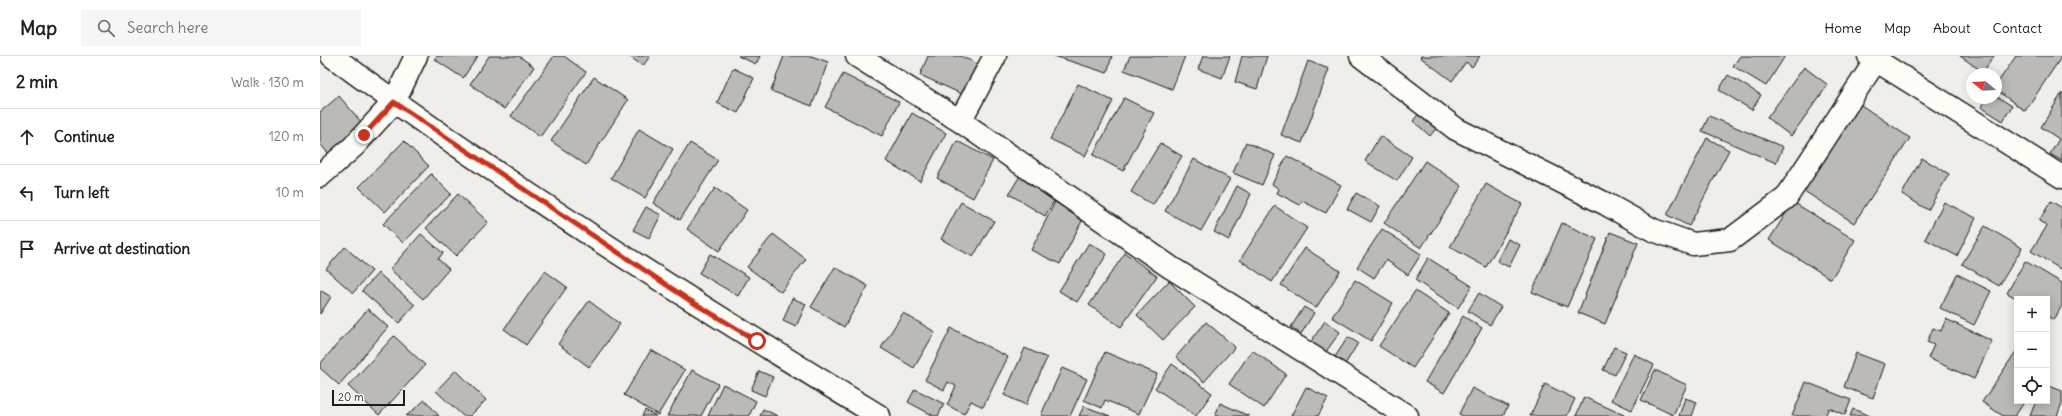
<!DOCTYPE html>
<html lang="en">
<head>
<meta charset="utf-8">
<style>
  body { margin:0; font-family:Delius,sans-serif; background:#f6f6f6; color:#202124 }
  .controls { position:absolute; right:12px; bottom:12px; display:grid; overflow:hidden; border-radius:0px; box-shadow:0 2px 10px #0003 }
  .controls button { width:36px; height:36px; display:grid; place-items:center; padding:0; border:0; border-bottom:1px solid #e0e0e0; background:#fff; color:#202124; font:20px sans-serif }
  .compass { position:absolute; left:1646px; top:12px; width:36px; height:36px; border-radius:50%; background:#fff; box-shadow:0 2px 10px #0003; rotate:288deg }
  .scale { position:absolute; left:12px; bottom:10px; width:73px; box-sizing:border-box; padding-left:4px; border:2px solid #1c1c1c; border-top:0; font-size:11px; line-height:14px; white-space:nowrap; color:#1c1c1c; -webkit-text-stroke:3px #fdfcf7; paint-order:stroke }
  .stop { position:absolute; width:12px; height:12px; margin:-9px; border:3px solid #c8321e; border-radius:50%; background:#fff }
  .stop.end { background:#c8321e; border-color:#fff; box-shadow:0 1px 4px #0008 }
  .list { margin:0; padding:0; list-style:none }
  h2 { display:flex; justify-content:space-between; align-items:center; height:52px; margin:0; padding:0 16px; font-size:17px }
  h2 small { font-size:13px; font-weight:400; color:#757577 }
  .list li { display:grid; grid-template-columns:26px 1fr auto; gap:12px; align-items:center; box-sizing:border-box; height:56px; padding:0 16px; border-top:1px solid #e0e0e0 }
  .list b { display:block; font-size:15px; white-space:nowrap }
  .list em { font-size:13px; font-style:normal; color:#757577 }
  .icon { flex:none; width:22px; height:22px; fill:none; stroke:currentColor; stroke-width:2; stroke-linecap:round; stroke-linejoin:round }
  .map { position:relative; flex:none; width:1742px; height:360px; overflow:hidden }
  header { display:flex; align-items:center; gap:24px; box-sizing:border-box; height:56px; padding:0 20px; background:#fff; border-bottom:1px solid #e0e0e0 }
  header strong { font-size:19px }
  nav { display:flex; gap:22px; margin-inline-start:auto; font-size:14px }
  .search { width:280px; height:36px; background:#f6f6f6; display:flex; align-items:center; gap:10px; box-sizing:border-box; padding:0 14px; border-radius:0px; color:#757577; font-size:15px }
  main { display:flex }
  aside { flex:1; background:#fff }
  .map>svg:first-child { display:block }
  .building { fill:#bbbab6; stroke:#1c1c1c }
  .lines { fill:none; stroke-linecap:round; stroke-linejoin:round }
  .minor-casing { stroke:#1c1c1c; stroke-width:25 }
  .minor { stroke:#fdfcf7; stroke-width:22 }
  .route { stroke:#c8321e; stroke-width:5 }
</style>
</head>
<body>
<header>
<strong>Map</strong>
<div class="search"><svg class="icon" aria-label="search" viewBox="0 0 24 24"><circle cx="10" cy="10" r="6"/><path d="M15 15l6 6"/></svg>Search here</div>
<nav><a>Home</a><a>Map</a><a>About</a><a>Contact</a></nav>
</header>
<main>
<aside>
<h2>2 min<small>Walk · 130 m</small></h2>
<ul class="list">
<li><svg class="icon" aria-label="ahead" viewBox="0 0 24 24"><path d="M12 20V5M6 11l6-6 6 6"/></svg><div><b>Continue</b></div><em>120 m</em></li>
<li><svg class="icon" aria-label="left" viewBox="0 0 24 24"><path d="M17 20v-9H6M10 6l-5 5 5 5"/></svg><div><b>Turn left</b></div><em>10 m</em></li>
<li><svg class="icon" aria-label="arrive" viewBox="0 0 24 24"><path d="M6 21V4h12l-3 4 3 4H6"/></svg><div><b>Arrive at destination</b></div></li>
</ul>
</aside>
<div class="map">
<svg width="1742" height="360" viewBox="0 0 1742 360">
  <rect width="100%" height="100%" fill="#f0eeea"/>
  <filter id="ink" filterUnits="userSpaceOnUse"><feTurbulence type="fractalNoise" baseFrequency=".025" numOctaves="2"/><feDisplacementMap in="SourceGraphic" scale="8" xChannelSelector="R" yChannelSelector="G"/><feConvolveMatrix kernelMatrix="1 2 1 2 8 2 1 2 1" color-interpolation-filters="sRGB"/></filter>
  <g filter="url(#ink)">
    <!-- building -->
    <path class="building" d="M117 0H158L143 22 114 3Z
      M169 0H199L214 11 184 53 150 28Z
      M234 0H244L266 16 220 81 191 60Z
      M309 0H330L323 10Z
      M418 0H440L436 8Z
      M464 0H491L508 6 492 50 451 35Z
      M608 0H641L658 8 644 39 600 19Z
      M734 0H792L787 17Z
      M810 0H865L852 33 804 14Z
      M883 0H910L902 22 878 13Z
      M922 0H947L937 33 915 26Z
      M1101 0H1160L1152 11 1146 6 1132 25 1100 1Z
      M1420 0H1465L1446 30 1413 10Z
      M1640 0H1674L1663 16Z
      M1696 0H1742L1705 55 1676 34V29Z
      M988 5 1009 13 982 87 961 79Z
      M1484 11 1508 29 1471 80 1447 62Z
      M413 12 434 22 418 57 397 47Z
      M523 18 579 46 562 80 505 51Z
      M1408 19 1441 39 1432 54 1399 34Z
      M274 21 308 44 266 109 231 85Z
      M758 28 793 45 765 100 730 83Z
      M1742 37V105L1730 98 1739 83 1721 71Z
      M19 40 43 68 9 98 0 88V56Z
      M1676 40 1692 50 1683 65 1661 51 1666 42H1676Z
      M804 42 834 57 803 115 773 99Z
      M1538 47 1590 82 1534 167 1481 133Z
      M1100 56 1118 70 1110 80 1093 65Z
      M592 57 626 77 600 125 566 105Z
      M1389 60 1463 91 1456 107 1382 75Z
      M319 73 353 93 325 142 291 122Z
      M1060 80 1092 101 1077 125 1045 105Z
      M1387 82 1409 94 1369 170 1347 159Z
      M84 85 109 110 65 156 39 131Z
      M637 85 673 104 653 142 617 122Z
      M926 86 955 99 942 129 913 117Z
      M370 87 398 104 360 164 333 147Z
      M840 87 862 100 833 149 811 136Z
      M967 100 1021 129 1006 157 982 145 980 149 957 137 959 133 952 128Z
      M1602 102 1629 118 1608 154 1582 138Z
      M874 103 910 123 881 175 845 155Z
      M1105 105 1142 130 1101 192 1064 167Z
      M111 118 131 138 83 187 63 168Z
      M701 118 737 140 725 160 689 138Z
      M1166 128 1202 148 1166 211 1130 191Z
      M917 130 931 138 909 184 894 176Z
      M395 132 427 154 399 195 367 173Z
      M1036 137 1060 150 1051 166 1027 153Z
      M138 138 168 166 136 200 106 172Z
      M1731 145 1742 152V214L1711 195 1727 170 1719 165Z
      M641 146 674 165 653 201 621 183Z
      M735 146 764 161 740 208 711 194Z
      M1473 146 1535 184 1511 223 1449 184Z
      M1624 146 1656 162 1637 200 1605 183Z
      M955 150 987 172 952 226 920 204Z
      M326 151 341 159 329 182 313 174Z
      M1242 167 1277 183 1247 251 1212 236Z
      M1665 170 1702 192 1679 230 1642 208Z
      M1062 173 1101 198 1088 219 1066 204 1054 222 1037 211Z
      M1290 176 1318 187 1285 268 1258 257Z
      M101 178 123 197 118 203 129 213 103 243 70 213Z
      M453 178 486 203 461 236 427 211Z
      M1188 183 1200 189 1189 211 1177 205Z
      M769 187 787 198 757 246 739 235Z
      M25 191 52 215 33 237 6 213Z
      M985 192 1020 215 996 252 961 229Z
      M805 197 837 220 801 271 769 249Z
      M390 198 429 221 418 240 379 217Z
      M1108 202 1152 230 1138 252 1095 224Z
      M1705 205 1742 227V249L1734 264 1727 260V243H1698L1687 237Z
      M515 211 548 230 524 271 491 251Z
      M225 215 247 231 206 289 184 273Z
      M58 217 95 249 79 267 42 235Z
      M1637 218 1671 235 1654 269 1620 252Z
      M1035 224 1073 247 1051 285 1012 261Z
      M849 225 875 251 843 284 817 259Z
      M0 234 11 241 0 258Z
      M1095 235 1129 257 1093 312 1059 290Z
      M1159 237 1181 251 1170 269 1148 255Z
      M472 242 486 248 476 271 463 265Z
      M269 245 300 268 269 311 238 288Z
      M984 251 994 257 981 278 971 271Z
      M48 253 68 271 19 329 0 312V308Z
      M583 257 615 276 594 312 561 292Z
      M1143 260 1162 272 1124 337 1105 326Z
      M1626 263 1672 285 1654 323 1608 302 1614 289 1607 286 1613 272 1621 275Z
      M1005 265 1020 276 1005 297 990 287Z
      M886 266 915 291 884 326 856 301Z
      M631 272 688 301 663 351 651 345 644 358 627 349 636 330 628 326 624 334 605 324Z
      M74 280 105 309 59 359 28 330Z
      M1028 281 1038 287 1024 310 1013 304Z
      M1294 291 1306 296 1295 319 1283 314Z
      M705 292 727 302 706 349 684 339Z
      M331 294 365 314 338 359 304 339Z
      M932 294 966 318 944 352 909 328Z
      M1697 294V345H1705L1695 360H1683L1662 346Z
      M785 296 837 318 819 358 785 344 782 352 764 344Z
      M1536 297 1565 308 1553 342 1524 331Z
      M1314 298 1334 309 1312 354 1291 344Z
      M852 308 892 337 876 360 835 332Z
      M742 312 767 323 750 360H724L721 359Z
      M136 314 166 344 150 360H143L116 335Z
      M372 314 398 328 381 360H347Z
      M1335 314 1367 329 1353 359 1321 344Z
      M439 315 453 321 445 340 431 334Z
      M1486 326 1531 344 1525 359 1509 352 1505 360H1472Z
      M403 328 436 345 429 360H388Z
      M1225 328 1255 343 1247 360H1210Z
      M1727 329 1742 335V347L1737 360H1710L1716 345H1727Z
      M986 331 1008 342 998 360H971Z
      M1152 332 1188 350 1183 360H1143L1139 358Z
      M595 333 624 348 618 360H614L588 346Z
      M1264 341 1304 359 1303 360H1256Z
      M1365 342 1377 346 1372 360H1359Z
      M105 344 119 360H86Z
      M900 347 929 360H895Z
      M764 350 790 360H759Z
      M443 353 458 360H440Z
      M1533 353 1550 360H1530Z
      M325 354 336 360H322Z"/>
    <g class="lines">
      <defs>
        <path id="minor" d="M12 0C187 130 373 246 559 360
          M537 0 640 65 850 211 1087 360
          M1041 0 1136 73 1286 148 1333 174 1373 188 1410 184 1466 142 1556 4
          M1549 0 1742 121
          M640 65 675 0
          M0 120 34 90 74 46 96 0"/>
      </defs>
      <!-- minor casing -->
      <use href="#minor" class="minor-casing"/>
      <!-- minor -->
      <use href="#minor" class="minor"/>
    </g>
  </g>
  <g class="lines" filter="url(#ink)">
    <!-- route -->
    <path class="route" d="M44 79 74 46 369 244 437 285"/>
  </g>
</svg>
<div class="controls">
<button>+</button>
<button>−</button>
<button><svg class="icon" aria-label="locate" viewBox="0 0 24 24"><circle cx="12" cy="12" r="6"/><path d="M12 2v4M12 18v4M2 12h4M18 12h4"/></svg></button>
</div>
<svg class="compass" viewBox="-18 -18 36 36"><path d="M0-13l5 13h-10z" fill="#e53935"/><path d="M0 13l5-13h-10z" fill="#757577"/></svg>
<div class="scale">20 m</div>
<div class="stop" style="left:437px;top:285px"></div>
<div class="stop end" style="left:44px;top:79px"></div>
</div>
</main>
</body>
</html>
